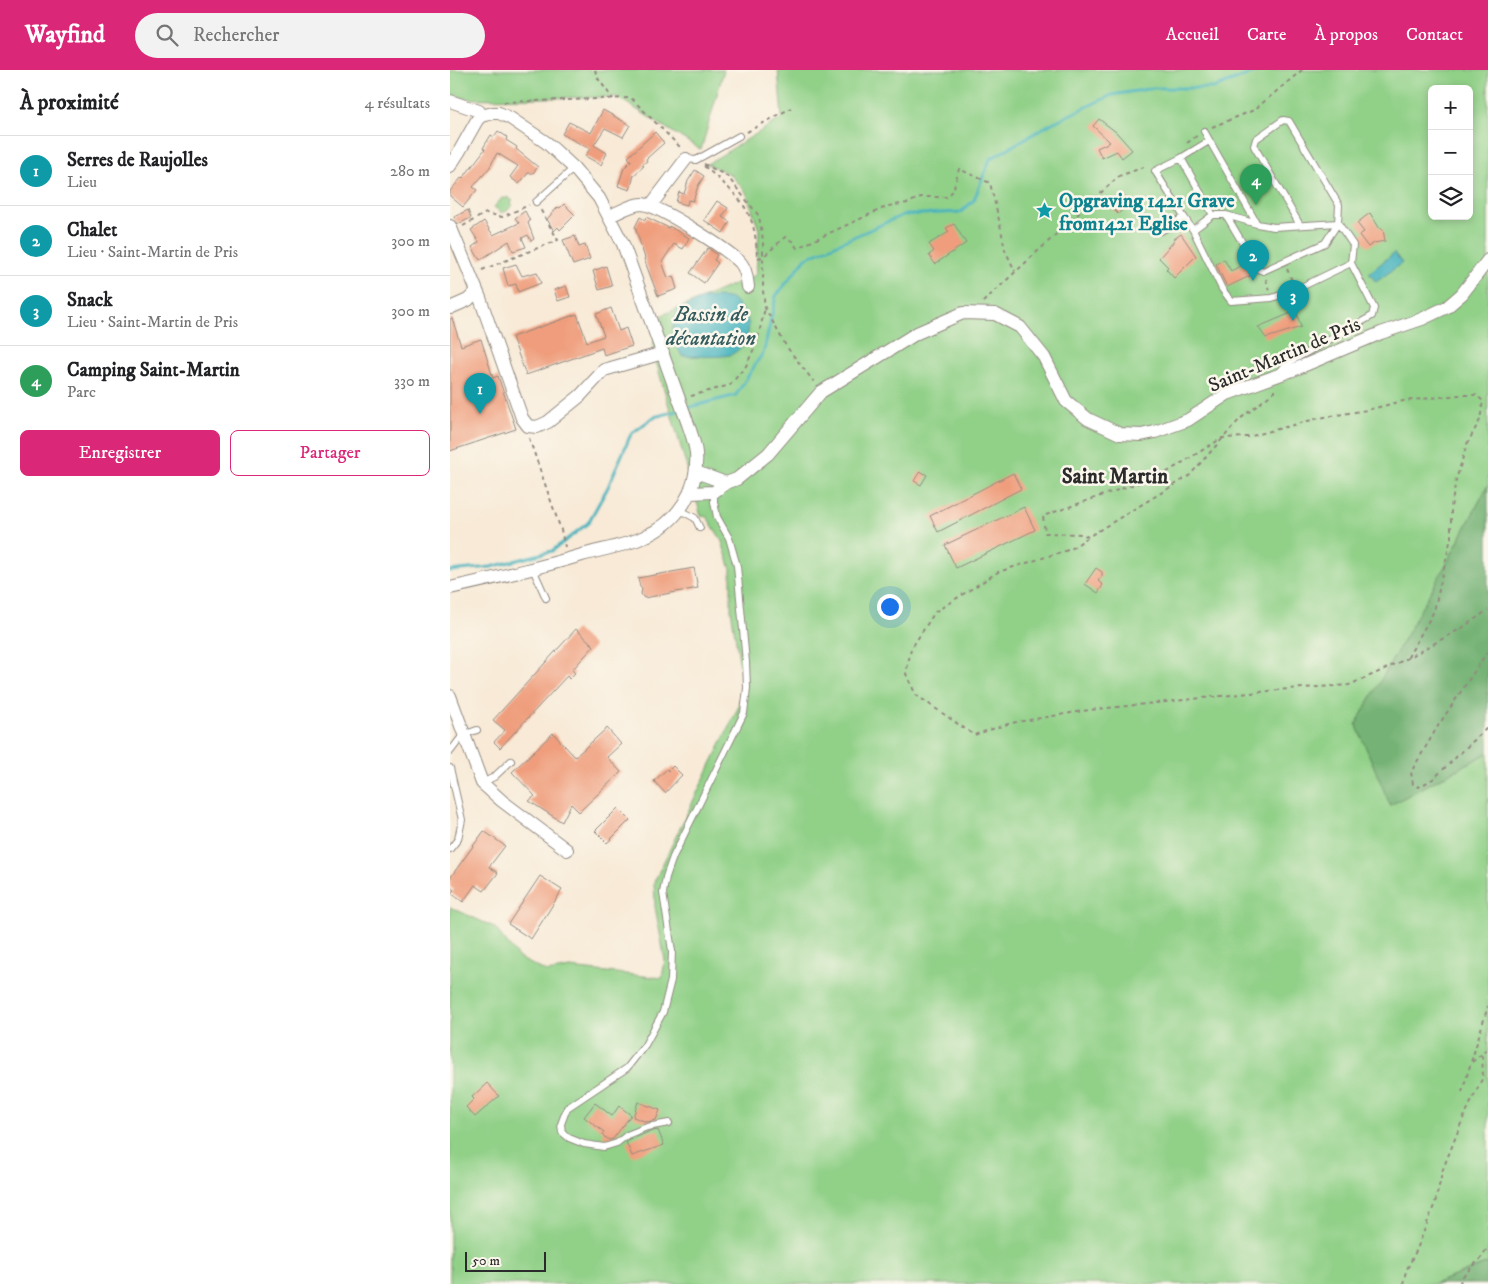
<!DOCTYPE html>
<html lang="fr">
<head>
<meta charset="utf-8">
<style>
  body { margin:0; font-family:"IM FELL DW Pica",serif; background:#f2f2f2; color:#202124 }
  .controls { position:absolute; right:15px; top:15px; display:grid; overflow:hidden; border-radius:8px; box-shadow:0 2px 8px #0003 }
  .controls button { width:45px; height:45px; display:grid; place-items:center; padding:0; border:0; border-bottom:1px solid #e0e0e0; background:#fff; color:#202124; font:25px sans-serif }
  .scale { position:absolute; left:15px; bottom:12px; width:81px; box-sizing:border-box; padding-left:5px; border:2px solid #2b2b2b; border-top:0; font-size:14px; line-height:18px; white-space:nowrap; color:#2b2b2b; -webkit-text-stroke:4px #fbf7ec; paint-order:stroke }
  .you { position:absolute; left:439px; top:536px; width:18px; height:18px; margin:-12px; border:4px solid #fff; border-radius:50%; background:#1a73e8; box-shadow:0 0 0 8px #1a73e833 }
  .badge { display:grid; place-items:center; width:32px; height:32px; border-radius:50%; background:#db2777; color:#fff; font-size:16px; font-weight:700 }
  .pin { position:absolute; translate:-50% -41px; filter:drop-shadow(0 1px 2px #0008) }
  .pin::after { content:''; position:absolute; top:26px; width:18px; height:15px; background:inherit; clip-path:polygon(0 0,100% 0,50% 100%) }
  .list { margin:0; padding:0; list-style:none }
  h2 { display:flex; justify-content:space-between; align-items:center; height:65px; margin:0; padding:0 20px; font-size:21px }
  h2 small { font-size:16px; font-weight:400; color:#757577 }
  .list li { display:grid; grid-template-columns:32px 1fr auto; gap:15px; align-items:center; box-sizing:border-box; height:70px; padding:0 20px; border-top:1px solid #e0e0e0 }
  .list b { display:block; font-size:19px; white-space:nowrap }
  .list p { margin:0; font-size:16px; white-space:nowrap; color:#757577 }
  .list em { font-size:16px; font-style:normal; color:#757577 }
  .actions { display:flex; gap:10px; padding:15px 20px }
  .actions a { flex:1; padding:11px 0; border:1px solid #db2777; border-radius:8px; text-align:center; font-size:18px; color:#db2777 }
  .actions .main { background:#db2777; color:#fff }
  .icon { flex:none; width:28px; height:28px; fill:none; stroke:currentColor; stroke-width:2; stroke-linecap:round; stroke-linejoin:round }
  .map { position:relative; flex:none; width:1038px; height:1214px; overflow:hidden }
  header { display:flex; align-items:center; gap:30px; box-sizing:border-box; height:70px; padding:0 25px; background:#db2777; color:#fff }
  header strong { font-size:24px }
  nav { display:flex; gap:28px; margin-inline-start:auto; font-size:18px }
  .search { width:350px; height:45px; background:#f2f2f2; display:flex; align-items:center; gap:12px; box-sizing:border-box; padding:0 18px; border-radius:28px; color:#757577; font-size:19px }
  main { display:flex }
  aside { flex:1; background:#fff }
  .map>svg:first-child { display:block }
  .green { fill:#90d087; stroke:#5e7e59; fill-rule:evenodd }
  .forest { fill:#74b274; stroke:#506e50 }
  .water { fill:#44b3be; stroke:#386f74 }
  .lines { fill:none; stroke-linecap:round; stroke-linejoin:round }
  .stream { stroke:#44b3be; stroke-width:3 }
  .building { fill:#ef9d7b }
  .service-casing { stroke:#928a81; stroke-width:8 }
  .minor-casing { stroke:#928a81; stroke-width:14 }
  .path { stroke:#928a81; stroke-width:2; stroke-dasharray:4 4; stroke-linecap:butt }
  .service { stroke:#fff; stroke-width:6 }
  .minor { stroke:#fff; stroke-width:12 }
  .labels { text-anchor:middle; stroke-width:5; stroke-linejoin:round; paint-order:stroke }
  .culture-label { font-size:20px; font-weight:bold; fill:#0d838f; stroke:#fbf7ec; text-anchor:start }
  .street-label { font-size:20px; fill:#2b2b2b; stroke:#fbf7ec }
  .water-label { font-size:21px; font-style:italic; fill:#345b5e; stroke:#fbf7ec }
  .neighbourhood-label { font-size:21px; font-weight:bold; fill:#2b2b2b; stroke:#fbf7ec }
</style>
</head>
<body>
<header>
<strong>Wayfind</strong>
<div class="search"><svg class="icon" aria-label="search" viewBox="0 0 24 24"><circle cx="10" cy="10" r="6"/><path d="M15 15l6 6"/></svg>Rechercher</div>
<nav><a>Accueil</a><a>Carte</a><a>À propos</a><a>Contact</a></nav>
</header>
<main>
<aside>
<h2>À proximité<small>4 résultats</small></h2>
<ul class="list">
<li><span class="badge" style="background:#0f9aa8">1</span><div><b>Serres de Raujolles</b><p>Lieu</p></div><em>280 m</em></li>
<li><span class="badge" style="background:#0f9aa8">2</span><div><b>Chalet</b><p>Lieu · Saint-Martin de Pris</p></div><em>300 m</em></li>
<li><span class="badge" style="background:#0f9aa8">3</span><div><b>Snack</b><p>Lieu · Saint-Martin de Pris</p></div><em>300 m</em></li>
<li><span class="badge" style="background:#2e9e5b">4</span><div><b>Camping Saint-Martin</b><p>Parc</p></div><em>330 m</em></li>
</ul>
<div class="actions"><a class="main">Enregistrer</a><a>Partager</a></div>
</aside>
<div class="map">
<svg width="1038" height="1214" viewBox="0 0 1038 1214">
  <rect width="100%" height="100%" fill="#fbf7ec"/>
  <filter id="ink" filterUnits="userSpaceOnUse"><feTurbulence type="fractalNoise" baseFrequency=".02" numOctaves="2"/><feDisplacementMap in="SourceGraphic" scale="10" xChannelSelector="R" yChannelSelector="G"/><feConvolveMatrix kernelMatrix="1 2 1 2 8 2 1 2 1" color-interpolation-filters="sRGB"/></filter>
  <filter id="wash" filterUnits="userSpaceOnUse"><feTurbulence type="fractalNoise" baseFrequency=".0096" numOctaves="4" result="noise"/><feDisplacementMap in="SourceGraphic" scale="20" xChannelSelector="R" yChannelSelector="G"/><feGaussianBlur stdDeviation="1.12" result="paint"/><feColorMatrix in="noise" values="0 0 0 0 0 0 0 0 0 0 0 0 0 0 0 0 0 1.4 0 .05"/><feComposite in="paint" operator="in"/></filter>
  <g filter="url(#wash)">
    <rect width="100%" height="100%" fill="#f8ead7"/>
    <!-- green -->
    <path class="green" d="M0 0H274L251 80 167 27 18 29 0 24Z
      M328 0H1038V415L999 489 940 735 1038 683V1193L984 1214H0V837L44 857 69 888 97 902 120 898 212 908 215 890 205 837 204 812 288 638 293 614 281 540V499L271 469 257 447 251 446 202 278 212 245 306 205 309 160 296 122 280 104 257 94 332 48ZM982 19H1019V146H982Z
      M53 127 55 129 57 127 63 131 61 133 63 135 56 142 54 141 52 143 44 137Z"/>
    <!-- forest -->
    <path class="forest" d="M1038 415V683L940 735 906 654 999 489Z
      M1038 1193V1214H984Z"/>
    <!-- water -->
    <path class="water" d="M944 183 952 193 926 212 919 203Z
      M271 227 283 229C289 236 296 243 298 252 301 264 293 279 282 284 275 288 242 286 232 286 222 268 220 260 228 240L254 228Z"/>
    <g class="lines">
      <!-- stream -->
      <path class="stream" d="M237 338 286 325 314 281 326 226 356 188 453 145 511 142 524 130 540 89 602 53 662 25 704 18H764L811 0
        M0 501 41 497 102 481 138 453 158 417 181 364 204 347 231 340"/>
    </g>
    <g id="blocks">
      <!-- building -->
      <path class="building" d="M153 40 180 55 173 67 155 58 144 75 157 83 151 95 135 86 140 79 112 64 119 52 141 63Z
        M649 49 666 62 682 80 672 88 667 81 652 88 647 78 660 72 643 56Z
        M48 61 57 67 56 70 67 77 66 79 88 97 83 103H78L69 114 60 107 68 96 47 83 40 97 23 117 27 120 13 137 0 126V121L12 107 13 108 35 79 33 78 41 65 44 67Z
        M205 62 214 73 196 89 197 91 192 95 194 96 184 105 180 120 168 116 174 98 181 91 178 87Z
        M245 100 254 106 248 116 243 131 238 130 237 135 226 132 229 122 234 124 238 111Z
        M675 126 681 132 668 144 662 138Z
        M267 131 278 138 272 147 280 152 273 163 254 150Z
        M114 134 125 145 110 160 108 157 104 161 97 149 108 137 110 138Z
        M18 140 21 148 8 154 4 147Z
        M75 141 80 151 78 153 84 169 81 171 78 165 72 168 76 177 63 181 59 171 30 190 22 177 29 172 21 160 34 151 43 165 69 153 65 148Z
        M920 143 930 159H933L935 171 924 173 918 177 909 165 914 162 907 153Z
        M190 147 195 150 196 147 219 158V156L239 168 233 179 224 174 212 192 218 208 223 206 227 219 208 226 194 189 195 188 185 157Z
        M504 154 516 173 485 194 479 185 484 181 479 174 499 162 496 158Z
        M731 164 746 186 724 208 716 199 718 197 709 188 725 170 724 169Z
        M125 166 129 177 135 175 140 189 123 195 113 170Z
        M258 178 267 185 264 190 268 193 254 213 240 203Z
        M774 189 781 201 798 192 804 204 777 217 766 194Z
        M66 194 72 206 87 202 91 213 68 222 66 214 58 216 53 198Z
        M156 196 162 216 149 220 143 201Z
        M116 216 120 227 108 231 104 220Z
        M161 238 169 261 176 258 182 276 154 285 152 278 76 305 62 267 127 244 137 272 154 266 146 244Z
        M846 241 851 257 816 268 808 257Z
        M2 248 11 276 31 269 43 308 48 306 66 359 0 381V249Z
        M470 401 477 405 471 415 464 411Z
        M563 403 571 419 488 462 480 446Z
        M574 437 585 460 506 498 495 475Z
        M244 498 248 518 194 528 191 524 192 519 190 517 188 508Z
        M646 498 652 502V506L648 511 653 515 648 523 635 514Z
        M126 559 144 576 122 600 125 603 119 609 117 606 50 678 44 672 55 660 43 650Z
        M157 658 171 674 157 687 171 702 129 742 121 734 112 752 79 731 85 726 62 702 103 663 125 687Z
        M223 696 232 705 215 723 204 711 217 699 218 701Z
        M168 738 180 750 157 773 145 761Z
        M34 761 55 776 39 797 48 803 34 821 25 815 13 832 1 823 4 820 0 817V808Z
        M90 806 112 820 81 869 58 854Z
        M37 1013 49 1026 25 1047 16 1037 24 1029 22 1027Z
        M188 1032 210 1040 206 1050 197 1052 183 1047Z
        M145 1033 162 1046 169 1036 181 1045 163 1069 159 1070 152 1065 154 1062 134 1047Z
        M208 1060 214 1075 182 1086 176 1072 198 1062Z"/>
    </g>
  </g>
  <g filter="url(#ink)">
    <use href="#blocks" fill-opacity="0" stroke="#928a81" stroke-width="1"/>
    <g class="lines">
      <defs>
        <path id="service" d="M754 61 807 154
          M759 71 731 88 763 145
          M731 88 705 101 734 147
          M236 89 246 90 289 66
          M86 132 124 98
          M776 145 808 199 813 201 875 173 888 153 889 135 839 51 833 50 806 69 804 76 850 155
          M711 161 734 147 743 160
          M830 302 836 294 922 246 924 238 901 193 845 220 822 228 781 231 772 219 743 160 763 145H776L807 154 824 157 888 153 903 175 901 193
          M230 440 245 448 250 458
          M83 499 96 528
          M0 682 13 665 27 660
          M0 698 12 750 8 769 0 779
          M32 713 44 707 61 691
          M219 1053 197 1057 177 1065 167 1073 154 1077 134 1074 119 1068 112 1062 111 1054 117 1038 177 998 195 975 213 942 221 910 222 881 213 823 216 807 223 787 294 643 297 618 296 592 287 496 279 468 267 447 264 432V421"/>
        <path id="minor" d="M0 31 29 41 31 46
          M0 96 9 82 27 50 31 46 43 43H49L60 48 97 73 124 98 149 128 173 174 238 354C241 363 245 373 246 383 249 420 228 452 194 467 175 476 153 479 132 485 89 498 45 508 0 518
          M201 135 236 89
          M160 146C169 142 182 134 192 134 209 135 276 179 290 192 296 199 297 208 298 217
          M0 156 30 228 72 348 78 356 87 357 98 352 130 326 154 300 213 283
          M0 238 18 230 26 222
          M276 413 287 409 318 384 371 322 467 263 513 243 545 244 570 257 594 287 616 331 638 349 670 364 691 365 705 362 738 350 777 324 848 298 931 263 972 249 997 237 1012 224 1038 190
          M240 423 264 422 276 413 246 402
          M0 626 32 713 52 731 117 780"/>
      </defs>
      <!-- service casing -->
      <use href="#service" class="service-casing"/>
      <!-- minor casing -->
      <use href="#minor" class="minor-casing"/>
      <!-- path -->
      <path class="path" d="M145 0 147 7 163 29
        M54 32 181 28 231 78
        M762 57 804 40 852 0
        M297 62 341 38
        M737 73 748 65
        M254 94 277 106 309 146 313 170V221L315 238 336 276 364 312
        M254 96C289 127 306 138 307 188L313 187 335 167 342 171 347 178 438 136 458 133 471 127H496L503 121 509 99 540 113 550 154 555 180 565 201
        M13 156 36 143 52 147 79 135
        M837 199 843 213
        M32 200 108 170 90 139
        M816 209 819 221
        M533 232 669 106 697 96
        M824 320V322L790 349 739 406 638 467 621 479 548 502 485 542 461 579 456 604 466 625 524 665 561 653 639 640 838 619 899 615 931 601 958 588 1012 558 1038 540
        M241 326 280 315 296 296 307 272 315 238
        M79 368 111 460 115 477
        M638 467 632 464 595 463 593 446 714 404 772 368 798 367 869 348 917 340 953 331 1009 325H1026L1033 331 1030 350 1017 374 1006 410 1001 437V468L984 541 958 587
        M1038 581 988 656 961 702 963 714 969 717 983 709 1038 657
        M1022 992 1032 984
        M1012 1022 1038 936
        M953 1214 956 1201 967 1179 985 1133 993 1099 1012 1051 1033 1007 1032 984 1038 978
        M1010 1214 1011 1208 1030 1189 1038 1177"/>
      <!-- service -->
      <use href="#service" class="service"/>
      <!-- minor -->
      <use href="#minor" class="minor"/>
    </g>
  </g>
  <!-- icons -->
  <defs>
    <symbol id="sight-bare" viewBox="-9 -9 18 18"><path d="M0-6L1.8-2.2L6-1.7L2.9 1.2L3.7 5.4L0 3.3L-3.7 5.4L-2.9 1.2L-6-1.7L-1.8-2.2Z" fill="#0f9aa8" stroke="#fbf7ec" stroke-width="2.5" paint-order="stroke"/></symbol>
  </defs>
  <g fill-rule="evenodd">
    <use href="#sight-bare" x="582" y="128" width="25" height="25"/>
  </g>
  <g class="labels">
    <!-- culture labels -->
    <g class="culture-label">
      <text x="609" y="137">Opgraving 1421 Grave<tspan x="609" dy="23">from1421 Eglise</tspan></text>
    </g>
    <!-- street labels -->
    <g class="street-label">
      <text transform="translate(834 284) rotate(-23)" y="7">Saint-Martin de Pris</text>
    </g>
    <!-- water labels -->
    <g class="water-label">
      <text x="261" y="251">Bassin de<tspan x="261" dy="24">décantation</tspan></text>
    </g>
    <!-- neighbourhood labels -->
    <g class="neighbourhood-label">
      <text x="665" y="413">Saint Martin</text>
    </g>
  </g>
</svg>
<div class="controls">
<button>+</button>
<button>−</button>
<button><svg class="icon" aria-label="layers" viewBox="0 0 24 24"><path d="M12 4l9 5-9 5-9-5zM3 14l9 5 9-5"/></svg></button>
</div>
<div class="scale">50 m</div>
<div class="you"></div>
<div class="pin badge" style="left:30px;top:344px;background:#0f9aa8">1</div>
<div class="pin badge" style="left:803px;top:211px;background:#0f9aa8">2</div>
<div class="pin badge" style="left:843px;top:251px;background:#0f9aa8">3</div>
<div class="pin badge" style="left:806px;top:135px;background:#2e9e5b">4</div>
</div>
</main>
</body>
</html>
